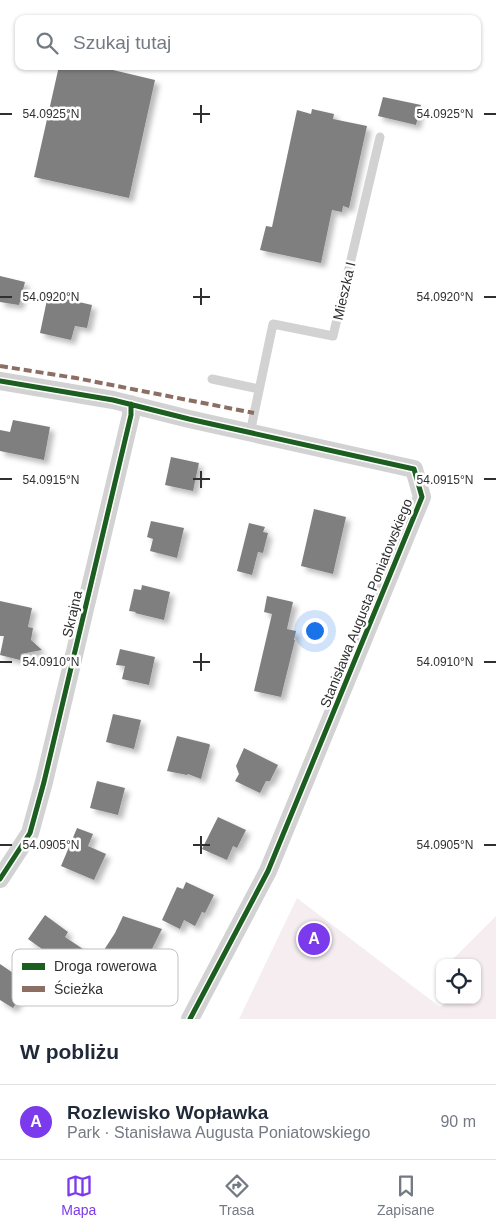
<!DOCTYPE html>
<html lang="pl">
<head>
<meta charset="utf-8">
<style>
  body { margin:0; font-family:Arial,sans-serif; background:#f2f2f3; color:#1f2937 }
  .controls { position:absolute; right:15px; bottom:15px; display:grid; overflow:hidden; border-radius:10px; box-shadow:0 1px 4px #0004 }
  .controls button { width:45px; height:45px; display:grid; place-items:center; padding:0; border:0; border-bottom:1px solid #e0e1e3; background:#fff; color:#1f2937; font:25px sans-serif }
  .you { position:absolute; left:314px; top:630px; width:18px; height:18px; margin:-12px; border:4px solid #fff; border-radius:50%; background:#1a73e8; box-shadow:0 0 0 8px #1a73e833 }
  .badge { display:grid; place-items:center; width:32px; height:32px; border-radius:50%; background:#7c3aed; color:#fff; font-size:16px; font-weight:700 }
  .pin { position:absolute; translate:-50% -50%; border:2px solid #fff; box-shadow:0 1px 5px #0006 }
  .list { margin:0; padding:0; list-style:none }
  h2 { display:flex; justify-content:space-between; align-items:center; height:65px; margin:0; padding:0 20px; font-size:21px }
  h2 small { font-size:16px; font-weight:400; color:#747a83 }
  .list li { display:grid; grid-template-columns:32px 1fr auto; gap:15px; align-items:center; box-sizing:border-box; height:75px; padding:0 20px; border-top:1px solid #e0e1e3 }
  .list b { display:block; font-size:19px; white-space:nowrap }
  .list p { margin:0; font-size:16px; white-space:nowrap; color:#747a83 }
  .list em { font-size:16px; font-style:normal; color:#747a83 }
  .icon { flex:none; width:28px; height:28px; fill:none; stroke:currentColor; stroke-width:2; stroke-linecap:round; stroke-linejoin:round }
  .map { position:relative; flex:none; width:496px; height:1019px; overflow:hidden }
  .search { position:absolute; background:#fff; box-shadow:0 1px 4px #0004; left:15px; right:15px; top:15px; height:55px; display:flex; align-items:center; gap:12px; box-sizing:border-box; padding:0 18px; border-radius:10px; color:#747a83; font-size:19px }
  .sheet { height:140px; background:#fff }
  nav { display:flex; justify-content:space-around; align-items:center; box-sizing:border-box; height:70px; border-top:1px solid #e0e1e3; background:#fff; font-size:14px; color:#747a83 }
  nav a { display:grid; justify-items:center; gap:2px }
  nav .on { color:#7c3aed }
  .map>svg:first-child { display:block }
  .green { fill:#f5edf0 }
  .building { fill:#7f7f7f; filter:url(#shadow) }
  .lines { fill:none; stroke-linecap:round; stroke-linejoin:round }
  .service { stroke:#d2d2d2; stroke-width:9 }
  .minor { stroke:#d2d2d2; stroke-width:18 }
  .quiet { stroke:#8d6e63; stroke-width:4; stroke-dasharray:8 4; stroke-linecap:butt }
  .cycleway-casing { stroke:#fff; stroke-width:8 }
  .cycleway { stroke:#1b5e20; stroke-width:5 }
  .ticks { fill:none; stroke:#303030; stroke-width:2 }
  .labels { text-anchor:middle; stroke-width:5; stroke-linejoin:round; paint-order:stroke }
  .street-label { font-size:14px; fill:#303030; stroke:#fff }
  .key { fill:#fff; stroke:#c1c1c1; stroke-width:1 }
  .key-label { font-size:14px; fill:#303030 }
  .ticks-label { font-size:12px; text-anchor:middle; fill:#303030; stroke:#fff; stroke-width:5; stroke-linejoin:round; paint-order:stroke }
</style>
</head>
<body>
<div class="map">
<svg width="496" height="1019" viewBox="0 0 496 1019">
  <defs>
    <filter id="shadow"><feDropShadow dx="4.5" dy="4.5" stdDeviation="2.5" flood-color="#0004"/></filter>
  </defs>
  <rect width="100%" height="100%" fill="#fff"/>
  <!-- green -->
  <path class="green" d="M297 898 440 1007 447 1000H477V963H449L496 916V1019H239Z"/>
  <!-- building -->
  <path class="building" d="M59 66H96L155 80 129 198 34 177Z
    M383 97 421 105 416 125 378 116Z
    M312 109 334 114 333 119 367 126 349 208 343 206 342 212 332 210 321 263 260 250 266 226 272 227 297 110 311 114Z
    M0 276 25 282 19 305 0 302Z
    M48 295 92 305 87 328 75 326 71 340 40 333Z
    M13 420 50 427 44 460 0 451V430L10 432Z
    M171 457 199 463 193 491 165 485Z
    M314 509 346 517 333 574 301 566Z
    M151 521 184 528 177 558 150 551 153 539 147 537Z
    M249 523 265 527 263 532 268 533 263 553 258 552 252 575 237 571Z
    M142 585 170 592 164 620 135 613 136 612 129 611 134 589 141 590Z
    M267 596 293 602 287 629 296 631 294 640H295L281 697 254 691 272 614 264 612Z
    M0 601 32 608 28 627 33 628 31 640 42 650 21 654 20 660 0 655 4 636H0Z
    M120 649 155 657 149 685 122 679 125 666 116 665Z
    M113 714 141 720 134 749 106 742Z
    M177 736 209 744 210 745 201 779 188 774 187 775 167 771Z
    M244 748 278 765 270 781H266L260 793 235 781 239 774 236 766Z
    M97 781 125 788 118 815 90 808Z
    M218 817 246 830 237 848 233 846 227 860 202 849Z
    M77 828 93 834 88 846 106 854 94 880 61 866Z
    M186 882 214 895 205 913 202 912 195 926 184 920 180 929 162 920 177 887 183 889Z
    M45 915 68 932 65 937 86 951 76 965 66 959 63 964 28 939Z
    M123 916 162 929 139 975 102 953 115 933Z
    M0 964 29 984 13 1008 0 1000Z"/>
  <g class="lines">
    <!-- service -->
    <path class="service" d="M212 379 259 389
      M250 433 273 324 333 336 380 137"/>
    <!-- minor -->
    <path class="minor" d="M0 381 113 400 189 419 414 469 422 497 268 871 190 1019
      M0 879 30 833 44 782 131 415V404"/>
    <!-- quiet -->
    <path class="quiet" d="M0 366 76 378 254 413"/>
    <defs>
      <path id="cycleway" d="M0 381 113 400 189 419 414 469 422 497 268 871 190 1019
        M0 879 30 833 44 782 131 415V404"/>
    </defs>
    <!-- cycleway casing -->
    <use href="#cycleway" class="cycleway-casing"/>
    <!-- cycleway -->
    <use href="#cycleway" class="cycleway"/>
  </g>
  <!-- ticks -->
  <path class="ticks" d="M201 105V123M0 114H12M193 114H210M484 114H496M201 288V305M0 297H12M193 297H210M484 297H496M201 471V488M0 479H12M193 479H210M484 479H496M201 653V671M0 662H12M193 662H210M484 662H496M201 836V854M0 845H12M193 845H210M484 845H496"/>
  <g class="labels">
    <!-- street labels -->
    <g class="street-label">
      <text transform="translate(344 291) rotate(-77)" y="5">Mieszka I</text>
      <text transform="translate(366 603) rotate(-68)" y="5">Stanisława Augusta Poniatowskiego</text>
      <text transform="translate(72 614) rotate(-77)" y="5">Skrajna</text>
    </g>
  </g>
  <!-- legend -->
  <rect x="12" y="949" width="166" height="57" rx="8" class="key"/>
  <rect x="22" y="963" width="23" height="7" fill="#1b5e20"/>
  <rect x="22" y="986" width="23" height="6" fill="#8d6e63"/>
  <g class="key-label">
    <text x="54" y="971">Droga rowerowa</text>
    <text x="54" y="994">Ścieżka</text>
  </g>
  <g class="ticks-label">
    <text x="51" y="118">54.0925°N</text>
    <text x="445" y="118">54.0925°N</text>
    <text x="51" y="301">54.0920°N</text>
    <text x="445" y="301">54.0920°N</text>
    <text x="51" y="484">54.0915°N</text>
    <text x="445" y="484">54.0915°N</text>
    <text x="51" y="666">54.0910°N</text>
    <text x="445" y="666">54.0910°N</text>
    <text x="51" y="849">54.0905°N</text>
    <text x="445" y="849">54.0905°N</text>
  </g>
</svg>
<div class="controls">
<button><svg class="icon" aria-label="locate" viewBox="0 0 24 24"><circle cx="12" cy="12" r="6"/><path d="M12 2v4M12 18v4M2 12h4M18 12h4"/></svg></button>
</div>
<div class="you"></div>
<div class="pin badge" style="left:314px;top:939px">A</div>
<div class="search"><svg class="icon" aria-label="search" viewBox="0 0 24 24"><circle cx="10" cy="10" r="6"/><path d="M15 15l6 6"/></svg>Szukaj tutaj</div>
</div>
<section class="sheet">
<h2>W pobliżu<small></small></h2>
<ul class="list">
<li><span class="badge">A</span><div><b>Rozlewisko Wopławka</b><p>Park · Stanisława Augusta Poniatowskiego</p></div><em>90 m</em></li>
</ul>
</section>
<nav>
<a class="on"><svg class="icon" aria-label="map" viewBox="0 0 24 24"><path d="M3 6l6-2 6 2 6-2v14l-6 2-6-2-6 2zM9 4v14M15 6v14"/></svg>Mapa</a>
<a><svg class="icon" aria-label="directions" viewBox="0 0 24 24"><path d="M12 3l9 9-9 9-9-9zM9 14v-3h6M13 9l2 2-2 2"/></svg>Trasa</a>
<a><svg class="icon" aria-label="saved" viewBox="0 0 24 24"><path d="M7 4h10v16l-5-4-5 4z"/></svg>Zapisane</a>
</nav>
</body>
</html>
